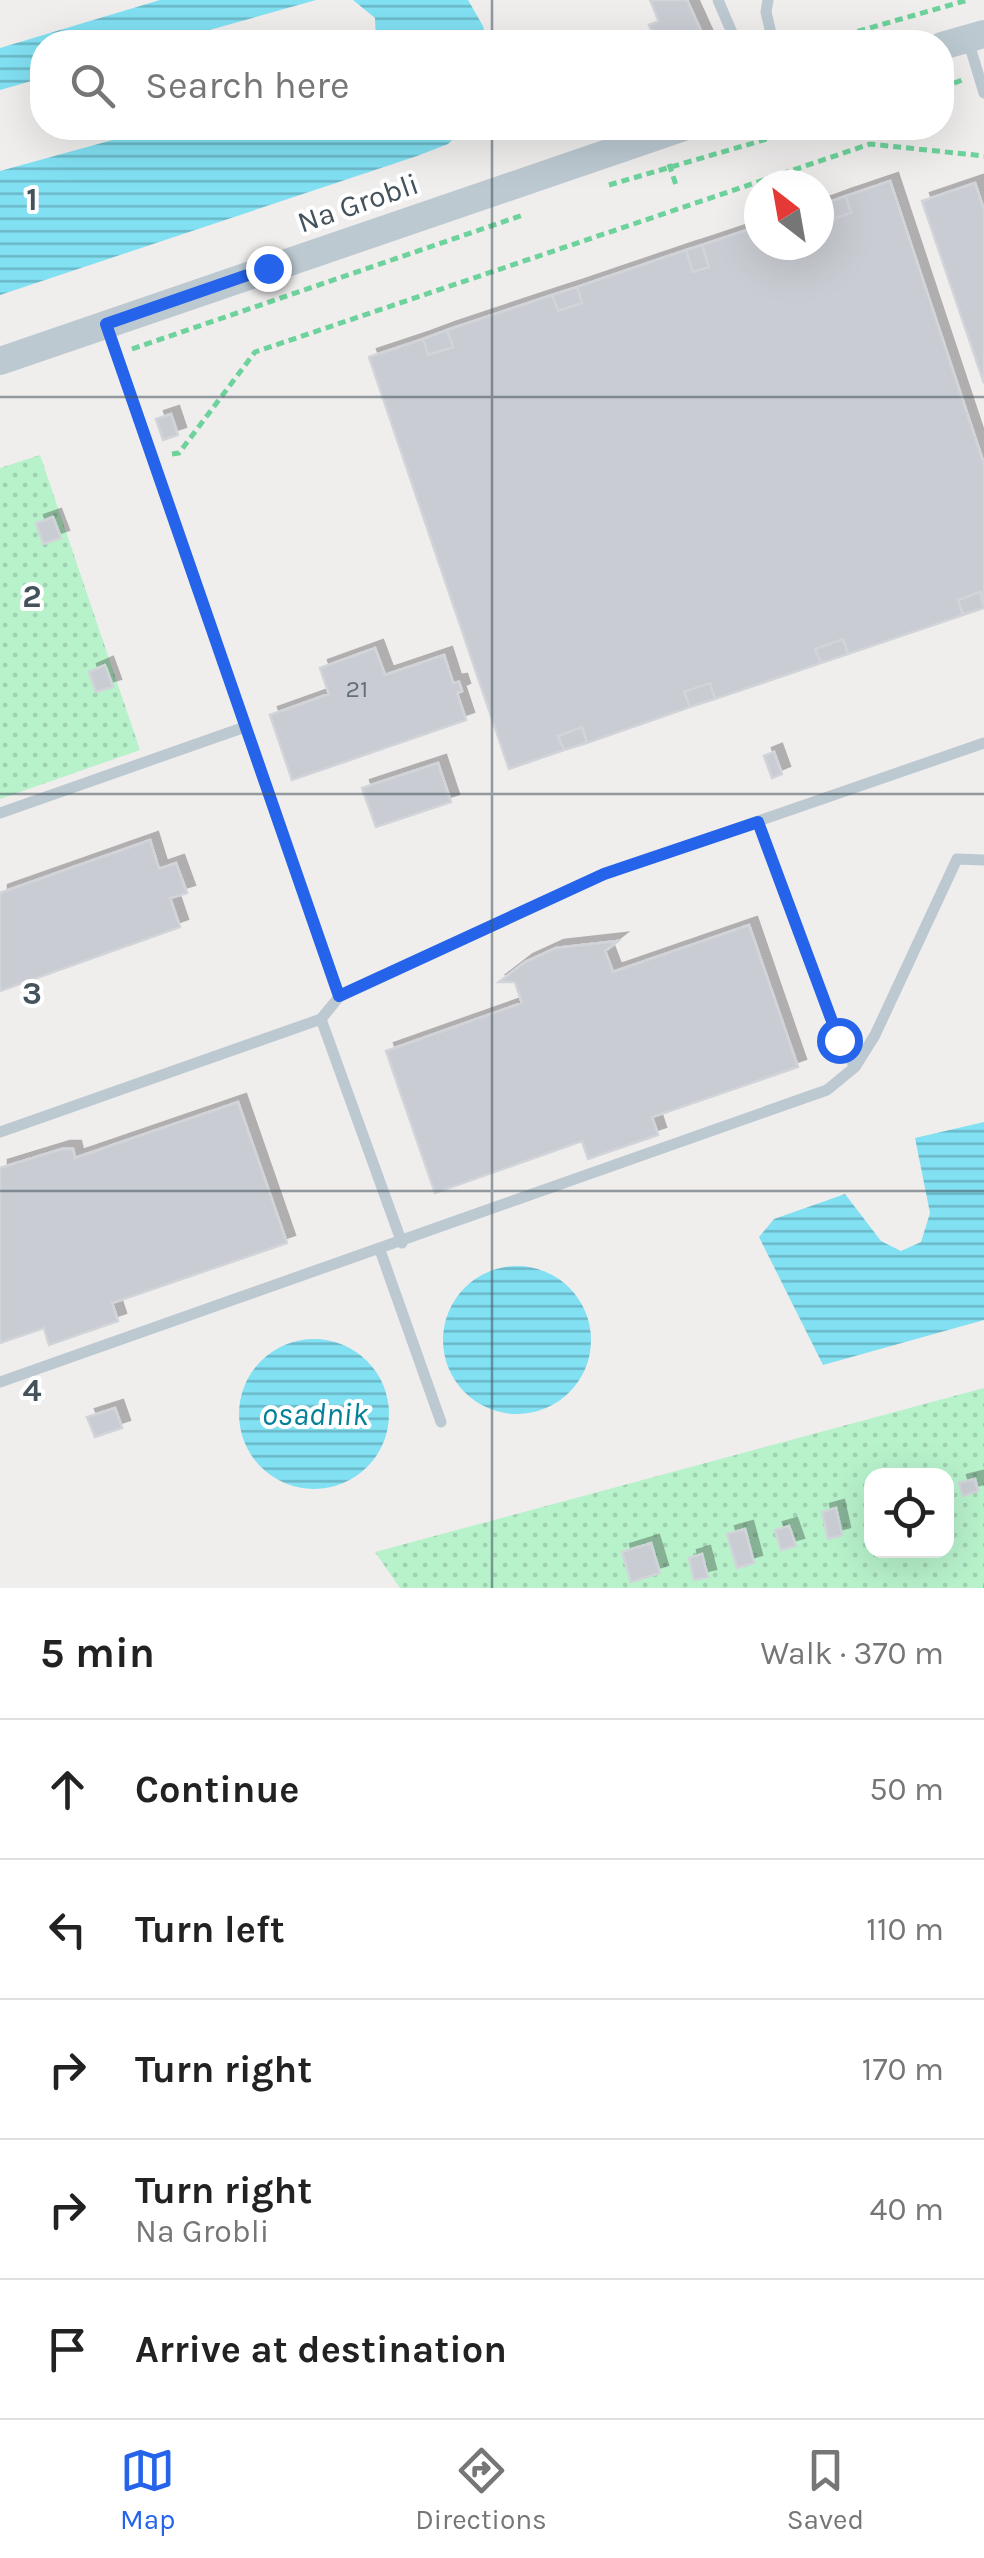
<!DOCTYPE html>
<html lang="en">
<head>
<meta charset="utf-8">
<style>
  body { margin:0; font-family:Karla,sans-serif; background:#f6f6f6; color:#222 }
  .controls { position:absolute; right:30px; bottom:30px; display:grid; overflow:hidden; border-radius:20px; box-shadow:0 10px 40px #0002 }
  .controls button { width:90px; height:90px; display:grid; place-items:center; padding:0; border:0; border-bottom:2px solid #e0e0e0; background:#fff; color:#222; font:50px sans-serif }
  .compass { position:absolute; left:744px; top:170px; width:90px; height:90px; border-radius:50%; background:#fff; box-shadow:0 10px 40px #0002; rotate:329deg }
  .stop { position:absolute; width:30px; height:30px; margin:-22px; border:8px solid #2563eb; border-radius:50%; background:#fff }
  .stop.end { background:#2563eb; border-color:#fff; box-shadow:0 2px 10px #0008 }
  .list { margin:0; padding:0; list-style:none }
  h2 { display:flex; justify-content:space-between; align-items:center; height:130px; margin:0; padding:0 40px; font-size:42px }
  h2 small { font-size:32px; font-weight:400; color:#767676 }
  .list li { display:grid; grid-template-columns:65px 1fr auto; gap:30px; align-items:center; box-sizing:border-box; height:140px; padding:0 40px; border-top:2px solid #e0e0e0 }
  .list b { display:block; font-size:38px; white-space:nowrap }
  .list p { margin:0; font-size:32px; white-space:nowrap; color:#767676 }
  .list em { font-size:32px; font-style:normal; color:#767676 }
  .icon { flex:none; width:55px; height:55px; fill:none; stroke:currentColor; stroke-width:2; stroke-linecap:round; stroke-linejoin:round }
  .map { position:relative; flex:none; width:984px; height:1588px; overflow:hidden }
  .search { position:absolute; background:#fff; box-shadow:0 10px 40px #0002; left:30px; right:30px; top:30px; height:110px; display:flex; align-items:center; gap:25px; box-sizing:border-box; padding:0 35px; border-radius:40px; color:#767676; font-size:38px }
  .sheet { height:830px; background:#fff }
  nav { display:flex; justify-content:space-around; align-items:center; box-sizing:border-box; height:140px; border-top:2px solid #e0e0e0; background:#fff; font-size:28px; color:#767676 }
  nav a { display:grid; justify-items:center; gap:5px }
  nav .on { color:#2563eb }
  .map>svg:first-child { display:block }
  .grass { fill:url(#grass-dots); fill-rule:evenodd }
  .water { fill:url(#water-rules) }
  .building { fill:#c9ccd2; stroke:#d1d4d9; stroke-width:2.5; filter:url(#shadow) }
  .lines { fill:none; stroke-linecap:round; stroke-linejoin:round }
  .path { stroke:#6dd29b; stroke-width:5; stroke-dasharray:8 5; stroke-linecap:butt }
  .service { stroke:#bcc9d1; stroke-width:11 }
  .tertiary { stroke:#bcc9d1; stroke-width:28 }
  .route { stroke:#2563eb; stroke-width:12 }
  .grid { fill:none; stroke:#44525c; stroke-width:2.5; stroke-opacity:0.55 }
  .labels { text-anchor:middle; stroke-width:8; stroke-linejoin:round; paint-order:stroke }
  .number-label { font-size:25px; fill:#65707a }
  .street-label { font-size:30px; fill:#44525c; stroke:#fff }
  .water-label { font-size:32px; font-style:italic; fill:#048198; stroke:#fff }
  .grid-label { font-size:32px; text-anchor:middle; font-weight:bold; fill:#44525c; stroke:#fff; stroke-width:8; stroke-linejoin:round; paint-order:stroke }
</style>
</head>
<body>
<div class="map">
<svg width="984" height="1588" viewBox="0 0 984 1588">
  <defs>
    <pattern id="grass-dots" width="8" height="8" patternUnits="userSpaceOnUse" patternTransform="scale(2.5)"><rect width="8" height="8" fill="#b7f2cb"/><path d="M2 2h.1M6 6h.1" fill="none" stroke="#9fd1b1" stroke-width="1.8" stroke-linecap="round"/></pattern>
    <pattern id="water-rules" width="6" height="5" patternUnits="userSpaceOnUse" patternTransform="scale(2.5)"><rect width="6" height="5" fill="#81e0f2"/><path d="M0 2.5h6" fill="none" stroke="#6bb8c7"/></pattern>
    <filter id="shadow"><feDropShadow dx="8" dy="-8" stdDeviation="0" flood-color="#0004"/></filter>
  </defs>
  <rect width="100%" height="100%" fill="#f0eded"/>
  <!-- grass -->
  <path class="grass" d="M40 455 140 750 0 799V468Z
    M984 1388V1588H400L375 1552ZM872 1476H946V1550H872Z"/>
  <!-- water -->
  <path class="water" d="M160 0H316L167 42H42V78L0 90V48Z
    M353 0H468L483 26 487 42H376L375 18Z
    M156 128H465L448 144 417 156 0 295V171Z
    M984 1122V1320L823 1365 759 1237 774 1219 845 1194 881 1241 901 1251 921 1242 930 1213 915 1138Z
    M443 1340a74 74 0 1 1 148 0a74 74 0 1 1-148 0Z
    M239 1414a75 75 0 1 1 150 0a75 75 0 1 1-150 0Z"/>
  <!-- building -->
  <path class="building" d="M650 0H687L706 42H657L649 25 659 21Z
    M890 181 984 464V605L980 592 958 600 963 615 848 654 843 639 815 649 821 663 715 699 710 683 684 692 690 707 587 743 582 727 558 736 564 750 509 769 369 357 423 339 428 355 453 347 447 330 552 295 558 311 582 303 577 287 686 250 693 272 709 267 702 245 759 226V245H819V205L824 204 829 220 851 213 846 196Z
    M975 183 984 210V383L922 201Z
    M846 196 851 213 829 220 824 204Z
    M702 245 709 267 693 272 686 250Z
    M577 287 582 303 558 311 552 295Z
    M447 330 453 347 428 355 423 339Z
    M171 414 178 435 163 440 156 419Z
    M53 517 61 538 43 544 36 523Z
    M980 592 984 608 963 615 958 600Z
    M843 639 848 654 821 663 815 649Z
    M375 648 385 675 444 655 453 683 459 682 462 691 457 693 466 720 292 780 270 715 329 694 320 668Z
    M105 665 113 687 96 692 89 672Z
    M710 683 715 699 690 707 684 692Z
    M582 727 587 743 564 750 558 736Z
    M774 752 782 774 772 778 764 756Z
    M438 763 451 802 376 827 362 788Z
    M150 840 159 869 176 863 187 893 170 898 180 927 0 991V893Z
    M749 925 798 1067 652 1117 658 1135 588 1159 582 1141 435 1193 386 1051 522 1003 515 982H499L525 962 556 948 618 941 605 951 613 972Z
    M238 1102 287 1243 112 1303 118 1321 49 1345 44 1328 0 1343V1168L62 1149H73L75 1158Z
    M115 1408 122 1428 95 1437 87 1417Z
    M975 1479 978 1491 963 1496 959 1483Z
    M836 1508 842 1535 828 1539 822 1512Z
    M789 1526 796 1546 781 1550 775 1530Z
    M745 1529 754 1563 737 1568 727 1534Z
    M651 1543 660 1573 631 1582 622 1552Z
    M702 1554 708 1577 694 1580 689 1558Z"/>
  <g class="lines">
    <!-- path -->
    <path class="path" d="M820 42 968 0
      M942 88 962 80
      M669 164 676 185
      M609 185 805 128
      M132 349 523 215
      M172 454 179 453 255 352 870 144 984 156
      M983 1588H984"/>
    <!-- service -->
    <path class="service" d="M718 0 736 42
      M768 0 766 12 773 42
      M968 40 984 93
      M106 324 339 997
      M0 813 245 727
      M321 1019 402 1243
      M855 1067 875 1035 957 859 984 860
      M0 1132 321 1019 339 997 605 874 984 743
      M380 1250 441 1422
      M0 1382 827 1090 855 1067 839 1040 758 822"/>
    <!-- tertiary -->
    <path class="tertiary" d="M942 46 984 34
      M0 361 681 128"/>
  </g>
  <g class="lines">
    <!-- route -->
    <path class="route" d="M268 268 106 324 339 996 604 874 758 822 839 1040"/>
  </g>
  <!-- grid -->
  <path class="grid" d="M492 0V42M492 128V1588M0 397H984M0 794H984M0 1191H984"/>
  <g class="labels">
    <!-- number labels -->
    <g class="number-label">
      <text x="357" y="697">21</text>
    </g>
    <!-- street labels -->
    <g class="street-label">
      <text transform="translate(358 203) rotate(-19)" y="10">Na Grobli</text>
    </g>
    <!-- water labels -->
    <g class="water-label">
      <text x="315" y="1425">osadnik</text>
    </g>
  </g>
  <g class="grid-label">
    <text x="32" y="210">1</text>
    <text x="32" y="607">2</text>
    <text x="32" y="1004">3</text>
    <text x="32" y="1401">4</text>
  </g>
</svg>
<div class="controls">
<button><svg class="icon" aria-label="locate" viewBox="0 0 24 24"><circle cx="12" cy="12" r="6"/><path d="M12 2v4M12 18v4M2 12h4M18 12h4"/></svg></button>
</div>
<svg class="compass" viewBox="-18 -18 36 36"><path d="M0-13l5 13h-10z" fill="#e53935"/><path d="M0 13l5-13h-10z" fill="#767676"/></svg>
<div class="stop" style="left:839px;top:1040px"></div>
<div class="stop end" style="left:268px;top:268px"></div>
<div class="search"><svg class="icon" aria-label="search" viewBox="0 0 24 24"><circle cx="10" cy="10" r="6"/><path d="M15 15l6 6"/></svg>Search here</div>
</div>
<section class="sheet">
<h2>5 min<small>Walk · 370 m</small></h2>
<ul class="list">
<li><svg class="icon" aria-label="ahead" viewBox="0 0 24 24"><path d="M12 20V5M6 11l6-6 6 6"/></svg><div><b>Continue</b></div><em>50 m</em></li>
<li><svg class="icon" aria-label="left" viewBox="0 0 24 24"><path d="M17 20v-9H6M10 6l-5 5 5 5"/></svg><div><b>Turn left</b></div><em>110 m</em></li>
<li><svg class="icon" aria-label="right" viewBox="0 0 24 24"><path d="M7 20v-9h11M14 6l5 5-5 5"/></svg><div><b>Turn right</b></div><em>170 m</em></li>
<li><svg class="icon" aria-label="right" viewBox="0 0 24 24"><path d="M7 20v-9h11M14 6l5 5-5 5"/></svg><div><b>Turn right</b><p>Na Grobli</p></div><em>40 m</em></li>
<li><svg class="icon" aria-label="arrive" viewBox="0 0 24 24"><path d="M6 21V4h12l-3 4 3 4H6"/></svg><div><b>Arrive at destination</b></div></li>
</ul>
</section>
<nav>
<a class="on"><svg class="icon" aria-label="map" viewBox="0 0 24 24"><path d="M3 6l6-2 6 2 6-2v14l-6 2-6-2-6 2zM9 4v14M15 6v14"/></svg>Map</a>
<a><svg class="icon" aria-label="directions" viewBox="0 0 24 24"><path d="M12 3l9 9-9 9-9-9zM9 14v-3h6M13 9l2 2-2 2"/></svg>Directions</a>
<a><svg class="icon" aria-label="saved" viewBox="0 0 24 24"><path d="M7 4h10v16l-5-4-5 4z"/></svg>Saved</a>
</nav>
</body>
</html>
